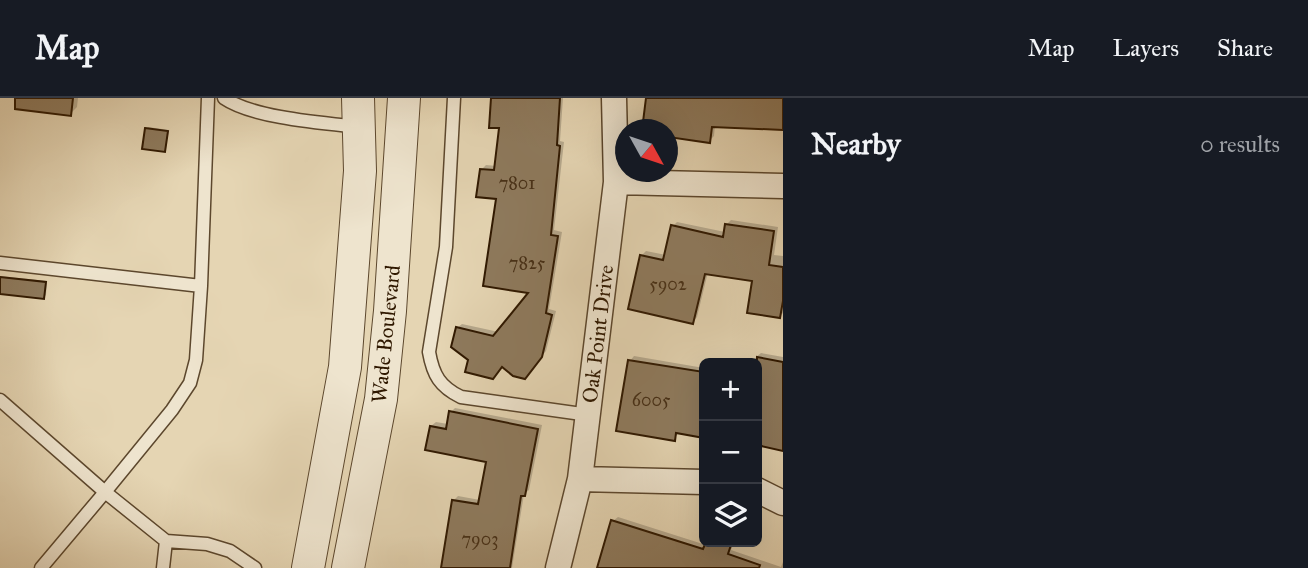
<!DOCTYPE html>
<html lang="en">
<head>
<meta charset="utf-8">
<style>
  body { margin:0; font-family:"IM FELL Great Primer",serif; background:#242831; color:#f1f3f6 }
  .controls { position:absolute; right:21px; bottom:21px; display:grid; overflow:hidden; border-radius:10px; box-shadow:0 7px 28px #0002 }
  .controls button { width:63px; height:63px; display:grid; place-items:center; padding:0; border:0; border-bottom:2px solid #363941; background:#171b24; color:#f1f3f6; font:35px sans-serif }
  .compass { position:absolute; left:615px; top:21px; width:63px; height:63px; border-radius:50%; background:#171b24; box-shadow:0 7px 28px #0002; rotate:130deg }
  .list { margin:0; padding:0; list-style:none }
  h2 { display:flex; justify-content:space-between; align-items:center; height:91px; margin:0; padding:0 28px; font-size:30px }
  h2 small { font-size:23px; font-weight:400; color:#9ea1a6 }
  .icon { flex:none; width:38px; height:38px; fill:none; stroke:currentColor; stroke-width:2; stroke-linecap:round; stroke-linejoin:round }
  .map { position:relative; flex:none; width:783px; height:470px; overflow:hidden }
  header { display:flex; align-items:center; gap:42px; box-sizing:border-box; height:98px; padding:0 35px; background:#171b24; border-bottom:2px solid #363941 }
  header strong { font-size:33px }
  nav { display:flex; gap:38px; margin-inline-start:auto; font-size:24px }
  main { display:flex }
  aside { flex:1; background:#171b24 }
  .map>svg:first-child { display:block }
  .shadow { fill:#0003 }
  .building { fill:#8e7a5d; stroke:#2f1800; stroke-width:2 }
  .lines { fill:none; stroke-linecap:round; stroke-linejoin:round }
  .service-casing { stroke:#5c472d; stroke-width:15 }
  .minor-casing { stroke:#5c472d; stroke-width:27 }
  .tertiary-casing { stroke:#5c472d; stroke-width:34 }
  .service { stroke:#eee4ce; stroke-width:12 }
  .minor { stroke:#eee4ce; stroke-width:24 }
  .tertiary { stroke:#eee4ce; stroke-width:32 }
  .labels { text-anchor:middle; stroke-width:5; stroke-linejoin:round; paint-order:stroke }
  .number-label { font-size:18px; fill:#473017 }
  .street-label { font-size:21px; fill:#2f1800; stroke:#eee4ce }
</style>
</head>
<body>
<header>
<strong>Map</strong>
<nav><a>Map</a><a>Layers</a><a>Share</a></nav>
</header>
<main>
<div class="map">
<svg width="783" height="470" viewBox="0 0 783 470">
  <rect width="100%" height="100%" fill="#e5d5b3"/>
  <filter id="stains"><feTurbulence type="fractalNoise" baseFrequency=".00286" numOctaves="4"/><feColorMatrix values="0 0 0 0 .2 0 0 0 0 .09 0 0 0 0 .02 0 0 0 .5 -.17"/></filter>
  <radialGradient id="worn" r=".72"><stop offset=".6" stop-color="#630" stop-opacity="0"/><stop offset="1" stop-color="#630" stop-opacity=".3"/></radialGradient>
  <!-- shadow -->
  <path class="shadow" d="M35 0H78L77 9 70 16Z
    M493 0H563L560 43 564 44 554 132 562 134 549 211 556 213 546 253 529 274 470 261 457 230 462 226 499 234 531 194 498 99 481 72 486 67 497 68 501 28Z
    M648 0H783V31L715 27 714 38 709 43 668 38V32Z
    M148 29 169 32 165 52 146 31Z
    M731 122 778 129 774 157 783 158V215L780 218 754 182 708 174 697 219 693 224 642 157 646 153 666 157 673 128 677 124 725 134 727 126Z
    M0 178 47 183 46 197 44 199 0 194Z
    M761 255 783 259V352L760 346 757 348 755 265 756 259Z
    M634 258 704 270V339L679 334 674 341 630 263Z
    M455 310 542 327 529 392 524 396 512 470H443L453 403 458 398 480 402 488 363 431 328 436 324 448 326 451 314Z
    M618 419 706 447 707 444H734L731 452 781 469 783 464V470H598L613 423Z"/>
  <!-- building -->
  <path class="building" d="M15 0H73L71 18 15 11Z
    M491 0H560L557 47 560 48 551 137 558 138 546 215 552 217 542 259 525 281 513 278 502 269 493 281 465 274 468 262 451 249 456 229 493 238 528 195 483 188 496 101 476 99 480 71 494 72 499 30H489Z
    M646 0H783V32L712 29 710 45 668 39V32H642Z
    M145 30 168 33 165 54 142 51Z
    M725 126 774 133 769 167 783 169V203L780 220 747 215 752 183 705 176 693 226 628 211 640 157 663 162 671 127 723 139Z
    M0 179 46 184 44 201 0 196Z
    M757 259 783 264V353L757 347Z
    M628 262 704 274V340L676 335 675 343 616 333Z
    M449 313 538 331 525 398H521L510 470H441L452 402 478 406 486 364 425 352 430 328 446 331Z
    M611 422 703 451 706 444H732L728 456 760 467 759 470H597Z"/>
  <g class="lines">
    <defs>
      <path id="service" d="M208 0 201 188 196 262 190 285 172 312 105 394 166 443 207 446 230 453 255 470
        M224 0C253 20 323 25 359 29
        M454 0 446 149 429 254C433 277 440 289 461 299L589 317
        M0 165 201 188
        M0 302 105 394 41 470
        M163 470 166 443"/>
      <path id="minor" d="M616 84 783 88
        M580 381 704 384
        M757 392 783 405
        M558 470 580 381 616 84 614 0"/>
      <path id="tertiary" d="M308 470 345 269 360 73 358 0
        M348 470 381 301 390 213 404 0"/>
    </defs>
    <!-- service casing -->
    <use href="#service" class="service-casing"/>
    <!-- minor casing -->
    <use href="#minor" class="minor-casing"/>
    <!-- tertiary casing -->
    <use href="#tertiary" class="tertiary-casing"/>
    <!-- service -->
    <use href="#service" class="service"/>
    <!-- minor -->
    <use href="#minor" class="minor"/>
    <!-- tertiary -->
    <use href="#tertiary" class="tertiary"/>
  </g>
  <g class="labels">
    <!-- number labels -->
    <g class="number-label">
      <text x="517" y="91">7801</text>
      <text x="527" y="171">7825</text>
      <text x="668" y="192">5902</text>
      <text x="651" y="308">6005</text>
      <text x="480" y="447">7903</text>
    </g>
    <!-- street labels -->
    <g class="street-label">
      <text transform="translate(386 236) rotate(-84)" y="7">Wade Boulevard</text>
      <text transform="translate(598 236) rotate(-83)" y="7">Oak Point Drive</text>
    </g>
  </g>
  <rect width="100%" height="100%" filter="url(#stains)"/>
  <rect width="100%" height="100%" fill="url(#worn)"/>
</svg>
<div class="controls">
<button>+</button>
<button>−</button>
<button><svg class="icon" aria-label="layers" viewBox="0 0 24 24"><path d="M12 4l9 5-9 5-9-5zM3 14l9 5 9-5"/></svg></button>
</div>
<svg class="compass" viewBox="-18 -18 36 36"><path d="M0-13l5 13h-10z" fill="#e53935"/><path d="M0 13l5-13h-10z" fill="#9ea1a6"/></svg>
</div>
<aside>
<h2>Nearby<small>0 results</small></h2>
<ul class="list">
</ul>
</aside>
</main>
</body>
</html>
